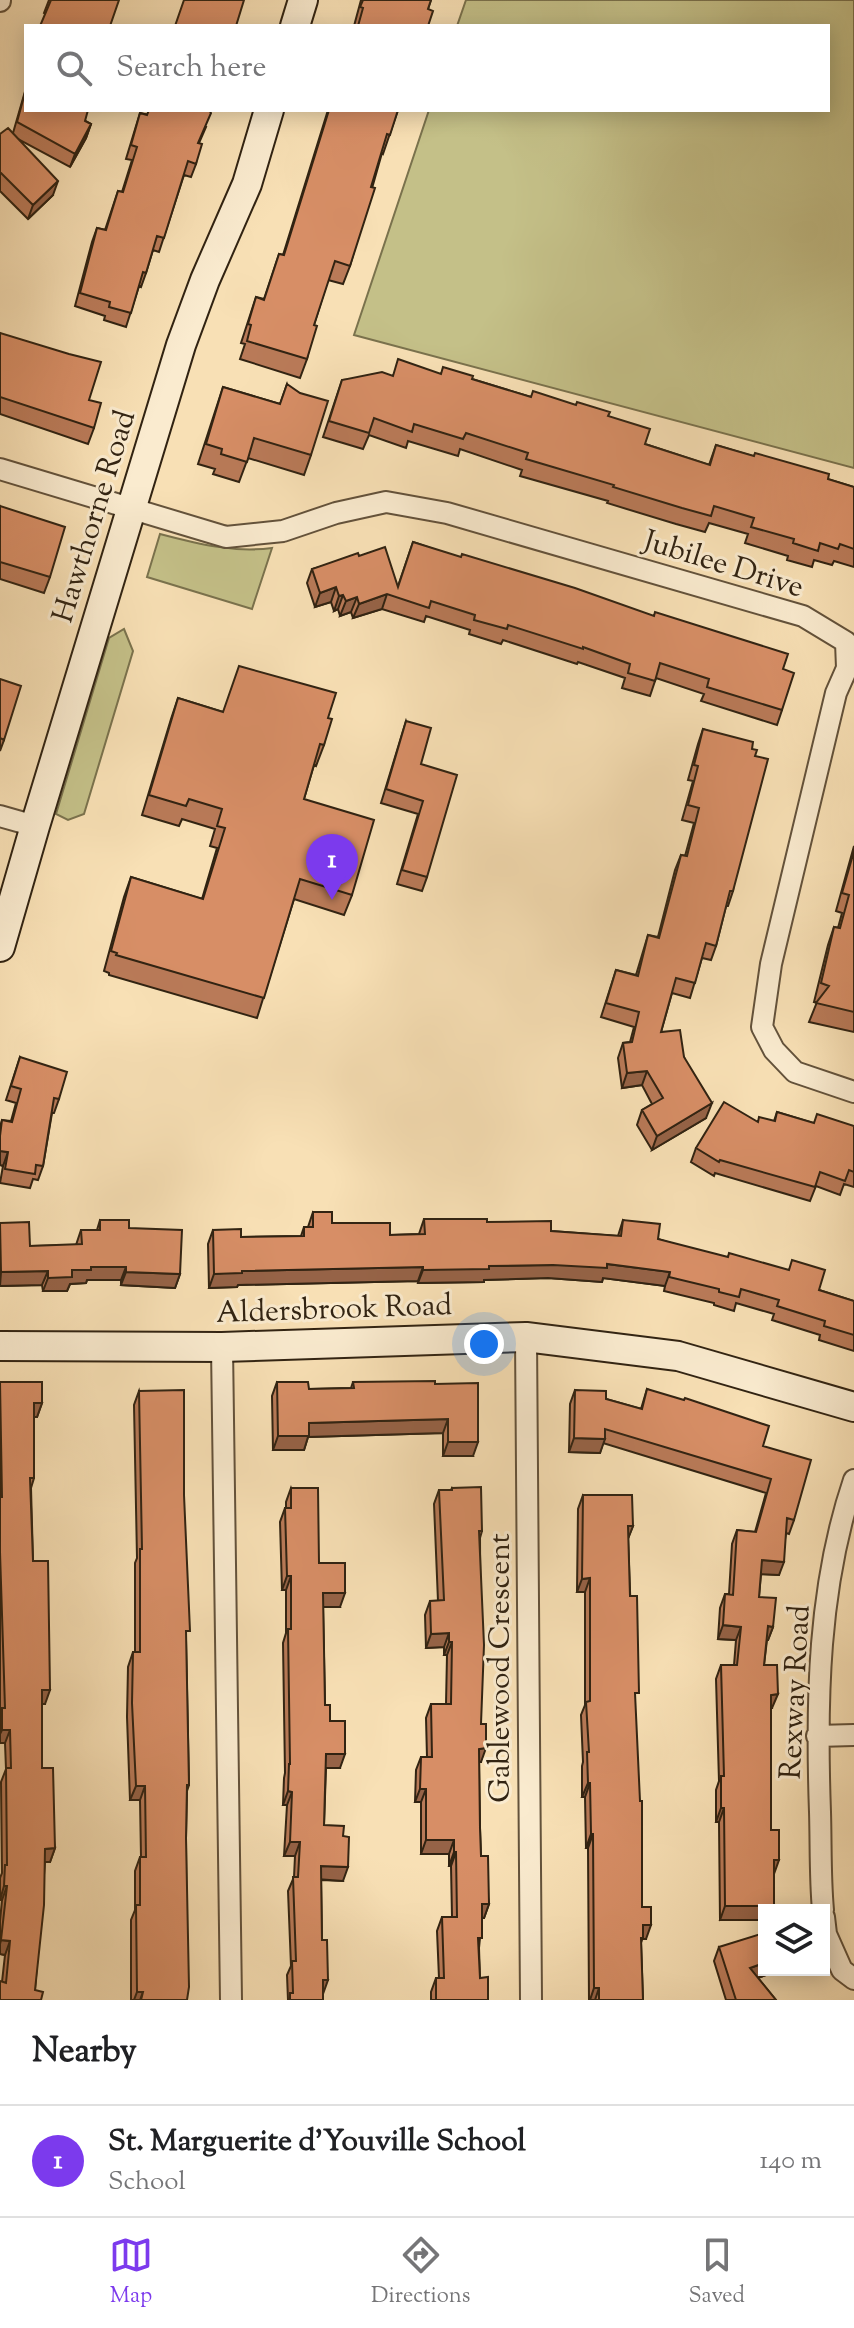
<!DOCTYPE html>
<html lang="en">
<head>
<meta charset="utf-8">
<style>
  body { margin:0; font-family:"Sorts Mill Goudy",serif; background:#f2f2f2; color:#202124 }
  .controls { position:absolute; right:24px; bottom:24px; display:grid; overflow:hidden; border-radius:0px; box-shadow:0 4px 20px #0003 }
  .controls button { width:72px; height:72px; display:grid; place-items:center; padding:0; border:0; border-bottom:2px solid #e0e0e0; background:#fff; color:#202124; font:40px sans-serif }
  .you { position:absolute; left:484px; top:1344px; width:28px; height:28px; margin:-20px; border:6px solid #fff; border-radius:50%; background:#1a73e8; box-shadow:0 0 0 12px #1a73e833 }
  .badge { display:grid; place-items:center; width:52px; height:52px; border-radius:50%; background:#7c3aed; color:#fff; font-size:26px; font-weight:700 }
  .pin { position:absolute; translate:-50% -66px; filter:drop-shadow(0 2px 4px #0008) }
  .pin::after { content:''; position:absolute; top:42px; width:28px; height:24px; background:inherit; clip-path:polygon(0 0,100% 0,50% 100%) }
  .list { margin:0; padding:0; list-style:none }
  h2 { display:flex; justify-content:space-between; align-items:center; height:104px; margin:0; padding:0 32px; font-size:34px }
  h2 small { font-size:26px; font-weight:400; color:#757577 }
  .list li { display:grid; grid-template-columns:52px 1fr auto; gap:24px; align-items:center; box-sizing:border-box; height:112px; padding:0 32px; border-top:2px solid #e0e0e0 }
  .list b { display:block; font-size:30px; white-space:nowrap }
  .list p { margin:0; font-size:26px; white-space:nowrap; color:#757577 }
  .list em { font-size:26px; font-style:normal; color:#757577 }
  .icon { flex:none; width:44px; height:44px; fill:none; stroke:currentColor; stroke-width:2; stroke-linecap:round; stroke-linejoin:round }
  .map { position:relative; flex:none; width:854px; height:2000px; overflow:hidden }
  .search { position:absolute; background:#fff; box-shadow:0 4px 20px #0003; left:24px; right:24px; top:24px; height:88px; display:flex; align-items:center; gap:20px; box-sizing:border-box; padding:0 28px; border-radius:0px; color:#757577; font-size:30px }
  .sheet { height:216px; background:#fff }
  nav { display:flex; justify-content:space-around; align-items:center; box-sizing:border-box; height:112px; border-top:2px solid #e0e0e0; background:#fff; font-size:22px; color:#757577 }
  nav a { display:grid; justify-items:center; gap:4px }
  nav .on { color:#7c3aed }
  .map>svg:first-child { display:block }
  .green { fill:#c4c088; stroke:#7a724d; stroke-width:2 }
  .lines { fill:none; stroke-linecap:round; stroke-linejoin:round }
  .street-casing { stroke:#63523b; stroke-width:24 }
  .secondary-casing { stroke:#312312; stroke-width:32 }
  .street { stroke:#faebcf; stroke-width:20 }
  .secondary { stroke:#faebcf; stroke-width:28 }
  .wall { fill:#b97a58; stroke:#312312; stroke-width:2 }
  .shaded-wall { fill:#966347; stroke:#312312; stroke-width:2 }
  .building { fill:#d78e66; stroke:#312312; stroke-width:2 }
  .labels { text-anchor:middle; stroke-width:6; stroke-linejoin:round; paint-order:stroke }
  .street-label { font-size:30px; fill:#312312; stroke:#faebcf }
</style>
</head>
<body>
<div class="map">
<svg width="854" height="2000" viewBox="0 0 854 2000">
  <rect width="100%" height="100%" fill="#f8e0b5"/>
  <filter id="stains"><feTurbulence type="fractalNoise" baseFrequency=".0025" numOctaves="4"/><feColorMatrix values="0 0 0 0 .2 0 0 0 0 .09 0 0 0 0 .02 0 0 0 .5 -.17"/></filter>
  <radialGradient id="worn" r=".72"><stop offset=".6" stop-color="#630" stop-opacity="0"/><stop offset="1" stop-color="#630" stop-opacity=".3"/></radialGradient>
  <!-- green -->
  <path class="green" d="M466 0H854V468L354 335 429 110H828V26H457Z
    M160 534C198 544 233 553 272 548L252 609 147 577Z
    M124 629 133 651 84 814 68 820 56 814 109 638Z"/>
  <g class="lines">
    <defs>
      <path id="street" d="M0 1V0
        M0 469 226 537 283 531 336 513 386 502 447 513 803 616 846 642 847 668 836 693 771 964 762 1027 774 1050 795 1072 854 1092
        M0 816 35 826
        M526 1337 531 2000
        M222 1347 231 2000
        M817 1736 854 1735
        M823 1910C820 1878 821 1845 820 1812 816 1701 818 1586 854 1480
        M824 1917 826 1934 842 1970 854 1979"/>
      <path id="secondary" d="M295 26 303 0
        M0 947 35 826 181 345 205 280 247 184 269 110
        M0 1346 222 1347 526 1337 678 1356 854 1407"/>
    </defs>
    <!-- street casing -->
    <use href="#street" class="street-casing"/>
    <!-- secondary casing -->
    <use href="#secondary" class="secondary-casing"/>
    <!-- street -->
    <use href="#street" class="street"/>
    <!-- secondary -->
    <use href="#secondary" class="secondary"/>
  </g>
  <!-- wall -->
  <path class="wall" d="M49 0H119L46 14 44 13Z
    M361 0H431L428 9V26H354Z
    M26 88 91 124 86 138 70 167 20 140 53 195 28 219 0 191V134L13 133Z
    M328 110H398L383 154 382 153 350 266 343 284 328 280 314 325 307 359 300 378 240 359 245 344 241 343 256 297 264 299 279 254 283 255Z
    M140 113 206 127 199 143 196 164 191 177 184 175 159 252 153 250 146 273 141 287 139 286 126 327 104 320 105 316 75 306 92 242 97 228 105 230 118 191 122 192 132 160 126 159Z
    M0 333 89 400 94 428 88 444 0 414Z
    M441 374 472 379 531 397 608 416 645 444 709 465 716 445 854 487V567L834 561 832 565 814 560 812 567 787 560 788 556 745 543 748 534 709 523 705 532 676 524 607 503 608 501 520 476 522 470 460 449 458 456 408 441 406 448 369 435 363 449 323 437 342 380Z
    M287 384 311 455 304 475 248 458 239 482 213 474 215 469 198 464 223 387 280 404Z
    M0 506 50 577 44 593 0 579Z
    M413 542 783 669 782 710 777 725 701 701 704 694 656 678 650 696 622 688 625 678 578 662 577 664 503 640 501 644 469 634 470 630 426 616 424 622 382 609 353 618 351 612 340 616 338 609 334 611 331 602 315 607 307 583 312 569 359 556 398 586Z
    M0 679 4 740 0 751Z
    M178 698 223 712 328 718 324 745 316 766 314 765 304 799 352 895 344 915 294 899 257 1018 109 975V973L104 971 124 897 131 877 202 899 217 848 210 846 215 829 182 819 179 826 142 815 171 719Z
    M406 721 421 764 427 877 422 891 397 884 418 814 381 803Z
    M703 729 752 749 733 891 728 906H726L716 946 711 960 702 958 690 998 672 993 661 1032 684 1057 706 1118 652 1150 637 1125 642 1110 652 1104 642 1085 622 1088 618 1058 623 1043 630 1042 634 1027 601 1017 616 970 636 975 648 935 658 937 675 870 681 855 685 856 694 823 682 820 693 781 688 780 698 744Z
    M854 846V1032L809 1022 817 1002H814L828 945 834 927 838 928 842 913 836 911Z
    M20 1057 59 1099 54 1113H52L43 1166 38 1180 33 1179 30 1188 0 1183 3 1166 0 1165V1127L2 1120 11 1121 16 1103 6 1100Z
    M777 1112 813 1123 854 1126V1187L844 1184 840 1195 816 1186 810 1201 715 1173 714 1176 691 1162 696 1148 758 1122 774 1121Z
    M313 1212 332 1223 390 1235 419 1234 424 1219 487 1222 551 1231 618 1236 623 1220 658 1239 854 1301V1351L819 1340 820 1335 772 1320 774 1314 736 1303 734 1311 714 1305V1303L664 1291 665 1286 603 1278 602 1282 548 1278 484 1280V1282L418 1283V1281L238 1285 237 1287 209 1288 208 1244 213 1230 241 1237 301 1236 304 1227H308Z
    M100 1220 129 1228 180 1274 175 1288 121 1285V1280H87L86 1283 70 1284 67 1291H43L42 1285 0 1286V1223L30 1246 76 1245 81 1230H97Z
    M0 1382 42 1403 37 1417H34V1478L31 1488 33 1561 45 1704H42V1768L55 1848 50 1862H45L35 1990 2 1982 5 1955 0 1954V1921L2 1900H0V1878L2 1873 1 1782 6 1769 5 1743H0Z
    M277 1382 309 1389 351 1388 353 1382 435 1384 473 1456H443V1433L308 1437 304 1450H273L272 1396Z
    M647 1389 763 1446 794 1520 789 1534 786 1533 779 1575 761 1574 759 1597 773 1627 768 1640H767L764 1665 772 1708H771V1830L774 1874V1906L773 1910H764L720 1920 719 1822H716V1790L719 1781 716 1679 721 1665H734L736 1640 718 1639 720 1608 725 1594H729L732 1544 737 1530 755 1532 766 1493 603 1443 600 1453 569 1452 570 1404 575 1390 641 1409Z
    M139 1391 186 1640 189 1785 187 1791 186 1838 187 2000H131V1920L135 1910V1871L140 1857H141L140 1800H130L127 1717 128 1667 133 1652H135V1563L137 1558 134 1405Z
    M291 1488 319 1563 340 1607H323L325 1705 330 1721 340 1768H326L324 1825 343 1881 321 1880 323 2000H288L287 1975 291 1966 288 1891 294 1877 295 1856H284L287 1805H283L284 1778 285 1773 283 1643 286 1633V1590H282L280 1522 285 1508H286V1502Z
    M452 1488 482 1531 480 1538 481 1724V1762H479L480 1828 481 1856 489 1904 484 1918H482L479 1948 480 1978 488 2000H431V1992L436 1978H439L437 1931 442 1917H452L451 1866H449V1854H421V1802H415L416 1770 421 1757H427L426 1718 431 1704H446L447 1655H444V1647L426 1648 425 1615 430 1601H438L434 1504 439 1490H451Z
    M583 1495 633 1526 628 1538 642 1907 646 1939H642L641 1943 643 2000H589L588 1848H586L585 1797H582V1766L583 1762 581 1715 585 1705V1592H577L578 1509Z
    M719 1947 769 1974 758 1978 776 2000H726L714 1961Z"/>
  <!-- shaded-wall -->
  <path class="shaded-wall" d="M91 124 86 138 70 167 75 154Z
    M58 181 53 195 28 219 33 205Z
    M336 587 331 602 315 607 320 593Z
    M387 594 382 609 353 618 359 604Z
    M343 595 338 609 334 611 339 596Z
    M357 597 351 612 340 616 346 601Z
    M647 1071 642 1085 622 1088 627 1073Z
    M712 1103 706 1118 652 1150 657 1136Z
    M0 1151 8 1152 3 1166 0 1165Z
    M607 1264 670 1272 665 1286 603 1278 602 1282 548 1278 484 1280V1282L418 1283 423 1270 489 1266Z
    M91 1267H126L121 1280H87L86 1283 70 1284 67 1291H43L48 1278 72 1270Z
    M423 1267 418 1281 238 1285 237 1287 209 1288 214 1274 242 1271Z
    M48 1271 42 1285 0 1286 1 1272Z
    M126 1272 180 1274 175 1288 121 1285Z
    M34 1403H42L37 1417H29Z
    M448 1419 443 1433 308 1437 304 1450H273L278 1436 309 1423Z
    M574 1438 605 1439 600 1453 569 1452Z
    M448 1442H478L473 1456H443Z
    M628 1526H633L628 1539Z
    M762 1560 784 1562 779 1575 756 1574Z
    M287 1576H291L286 1590H282Z
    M590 1578 585 1592H577L582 1579Z
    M323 1593H345L340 1607H318Z
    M723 1625 741 1627 736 1640 718 1639Z
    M768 1626 773 1627 768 1640H763Z
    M449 1633 444 1647 426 1648 431 1634Z
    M449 1642H452L447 1655H444Z
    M42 1690H50L45 1704H37Z
    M778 1694 772 1708H766L771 1695Z
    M2 1730H10L5 1743H0V1734Z
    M486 1748 481 1762H474L479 1749Z
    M326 1754H345L340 1768H321Z
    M588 1783H590L585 1797H582Z
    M136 1786H145L140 1800H130Z
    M420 1789H426L421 1802H415Z
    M288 1791 292 1792 287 1805H283Z
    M721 1808H724L719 1822H716Z
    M591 1834H593L588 1848H586Z
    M426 1840H454L449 1854H421Z
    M290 1842H300L295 1856H284Z
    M55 1848 50 1862H40L45 1849Z
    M454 1852H456L451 1866H449Z
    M774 1860H779L774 1874Z
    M321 1866 348 1867 343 1881 316 1879Z
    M4 1886H7L2 1900H0Z
    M482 1904H489L484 1918H477Z
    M725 1906H774L773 1910H764V1920H720Z
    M643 1925H651L646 1939H642L638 1951Z
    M1 1940 10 1941 5 1955 0 1954V1944Z
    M764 1963V1970H771L769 1974 745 1982 750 1968Z
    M323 1980H328L323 1994Z
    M594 1988H599L595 2000H590Z
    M137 1992H143L140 2000H134Z"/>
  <!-- building -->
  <path class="building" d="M51 0H119L110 26H40Z
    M184 0H244L236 26H175Z
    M363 0H431L428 9 433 11 428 26H358L363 8 360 7Z
    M26 89V110H88L85 121 91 124 75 154 17 122Z
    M149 110H209L211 113 198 143 202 144 196 164 188 161 164 238 157 236 146 273 143 272 131 313 109 307 110 302 80 293 97 228 106 230 118 191 123 192 137 147 131 145 140 113 147 115Z
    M329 110H398L390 135 387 134 371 187 375 188 350 266 335 261 314 325 317 326 307 359 247 341 251 325 248 324 256 297 264 300 279 254 284 255Z
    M8 128 58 181 33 205 0 172V134Z
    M0 333 69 354 101 362 89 400 101 403 94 428 0 397Z
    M398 359 441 374 443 367 473 376 472 379 531 397 533 391 576 405 577 402 610 412 608 416 650 429 645 444 710 465 716 445 754 456 755 453 829 474 828 479 854 487V549L840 544 838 549 820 543 818 551 793 543 794 539 751 527 754 518 714 506 711 516 682 508 613 487 614 485 526 459 528 453 466 433 463 439 414 424 412 432 374 418 369 433 329 421 342 380 382 372 393 376Z
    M287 384 300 393 328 401 311 455 254 438 247 462 221 454 222 449 206 444 223 387 280 404Z
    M0 506 65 527 50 577 0 562Z
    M413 542 461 557 462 554 575 588 654 616 655 612 788 654 783 669 794 673 782 710 707 687 709 679 660 663 655 681 628 673 630 664 583 647V649L508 625 507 629 474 620 475 615 431 601 429 608 387 594 359 604 357 597 346 601 343 595 339 596 336 587 320 593 312 569 358 553 359 556 385 547 398 587Z
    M239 666 336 693 328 718 332 719 324 745 320 744 304 799 374 820 352 895 300 879 264 998 116 955 117 953 111 951 131 877 203 899 225 828 217 826 222 809 189 799 186 806 149 795 178 698 223 712Z
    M0 679 21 686 4 740 0 738Z
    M406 721 431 728 421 764 457 775 427 877 402 870 423 801 386 789Z
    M703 729 753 742 752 749 757 750 755 756 768 759 733 891H730L716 946 706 943 695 983 676 978 661 1032 680 1030 684 1057 712 1103 657 1136 642 1110 663 1098 647 1071 627 1073 623 1043 632 1042 639 1012 606 1003 616 970 638 976 648 935 659 938 681 855 687 856 699 808 688 805 698 766 694 765Z
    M854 851V1012L816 1003 829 986 821 983 834 927 840 928 849 895 842 893Z
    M20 1057 67 1072 59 1099 54 1098 43 1166 36 1165 35 1174 5 1169 8 1152 0 1151V1136L2 1120 12 1122 21 1089 11 1086Z
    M724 1102 758 1122 759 1117 775 1121 777 1112 814 1123 817 1114 854 1126V1172L849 1170 845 1181 820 1172 815 1187 720 1160 719 1162 696 1148Z
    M313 1212H332V1223H390V1235L425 1234 424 1219H487V1222L551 1221V1231L621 1236 623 1220 660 1224 658 1239 728 1257 729 1253 789 1270 792 1260 825 1270 819 1290 854 1301V1335L824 1326 825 1321 777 1306 779 1300 741 1289 739 1297 719 1292V1289L669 1277 670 1272 607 1264V1268L553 1265 489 1266V1269L423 1270V1267L242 1271V1273L214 1274 213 1230 241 1229V1237L304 1236V1227H313Z
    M100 1220H129V1228L182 1230 180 1274 126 1272V1267H91V1270H72V1277L48 1278V1271L1 1272 0 1223 29 1222 30 1246 82 1244 81 1230H100Z
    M435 1381V1384L478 1383V1442H448V1419L309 1423V1436H278L277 1382H308L309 1389 354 1388 353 1382Z
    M0 1382H42V1403H34V1478H30L33 1561H48L50 1690H42V1768H53L55 1848 45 1849 44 1905 35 1990 43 1992 41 2000H0V1981L6 1983 10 1941 1 1940 7 1886H4L5 1865H7L6 1768H11L10 1730H2V1708H5L0 1552V1497H2Z
    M647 1389 684 1400 685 1398 769 1426 763 1446 811 1460 794 1520 787 1518 784 1562 762 1560 759 1597 776 1598 773 1627 768 1626 764 1665H777L778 1694 771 1695V1830H779V1860H774V1906H725L724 1808H721V1776H724L721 1665H737L741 1627 723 1625 725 1594 733 1595 737 1530 756 1532 771 1479 605 1429V1439L574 1438 575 1390 606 1391V1399L642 1409Z
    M184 1390V1495L190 1631H186L189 1785H187L186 1838 189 1987 187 2000H141L143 1992H137L136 1905H140V1857H146L145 1786H136L132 1703 133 1652H140V1549H142L139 1391Z
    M481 1487 482 1531H479L484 1645 481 1724H486V1748L479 1749 480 1828 481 1856H488L489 1904H482V1938H478L480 1978 488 1977V2000H436V1978H444L442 1917H457L456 1852H454V1840H426V1789H420L421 1757H432L431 1704H451L452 1642H449V1633L431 1634 430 1601 444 1600 439 1490H452V1488Z
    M291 1488H318L319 1563H345V1593H323L325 1705H330V1721H345V1754H326L324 1825 344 1826 343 1836 349 1837 348 1867 321 1866 322 1940H327L328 1980H323V2000H290V1993H293L292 1961H296L293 1877H298L300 1842H290L292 1792 288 1791 289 1764H290L288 1629H291V1576H287L285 1508H291Z
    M583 1495H632L633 1526H628L630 1596H637L639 1693H635L640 1801H642V1907H651V1925H643V1938H641L643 2000H599V1988H594L593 1834H591L590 1783H588L587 1752H589L586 1702 590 1701V1578L582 1579Z
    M764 1933V1963L750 1968 776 2000H736L719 1947Z"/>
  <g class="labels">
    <!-- street labels -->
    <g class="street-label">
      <text transform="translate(93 516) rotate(-73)" y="10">Hawthorne Road</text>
      <text transform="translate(724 563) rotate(17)" y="10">Jubilee Drive</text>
      <text transform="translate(334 1308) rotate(-2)" y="10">Aldersbrook Road</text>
      <text transform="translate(499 1668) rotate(-90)" y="10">Gablewood Crescent</text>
      <text transform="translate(794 1692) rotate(-87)" y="10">Rexway Road</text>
    </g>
  </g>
  <rect width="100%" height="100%" filter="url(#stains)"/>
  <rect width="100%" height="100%" fill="url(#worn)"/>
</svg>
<div class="controls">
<button><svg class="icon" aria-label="layers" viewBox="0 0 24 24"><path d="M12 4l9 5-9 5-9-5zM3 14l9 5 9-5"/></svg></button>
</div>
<div class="you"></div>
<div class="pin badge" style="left:332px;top:900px">1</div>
<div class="search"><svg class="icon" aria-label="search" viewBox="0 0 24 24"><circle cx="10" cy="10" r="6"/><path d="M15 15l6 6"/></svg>Search here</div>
</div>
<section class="sheet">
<h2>Nearby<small></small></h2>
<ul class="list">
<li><span class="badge">1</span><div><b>St. Marguerite d'Youville School</b><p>School</p></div><em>140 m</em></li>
</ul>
</section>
<nav>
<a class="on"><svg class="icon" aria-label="map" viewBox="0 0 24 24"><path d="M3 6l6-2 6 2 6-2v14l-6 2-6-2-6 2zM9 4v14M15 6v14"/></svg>Map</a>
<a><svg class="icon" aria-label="directions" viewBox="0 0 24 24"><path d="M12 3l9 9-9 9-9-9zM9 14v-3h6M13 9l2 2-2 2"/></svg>Directions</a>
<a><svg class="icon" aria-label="saved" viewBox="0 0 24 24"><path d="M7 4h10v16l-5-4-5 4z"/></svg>Saved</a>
</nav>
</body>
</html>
